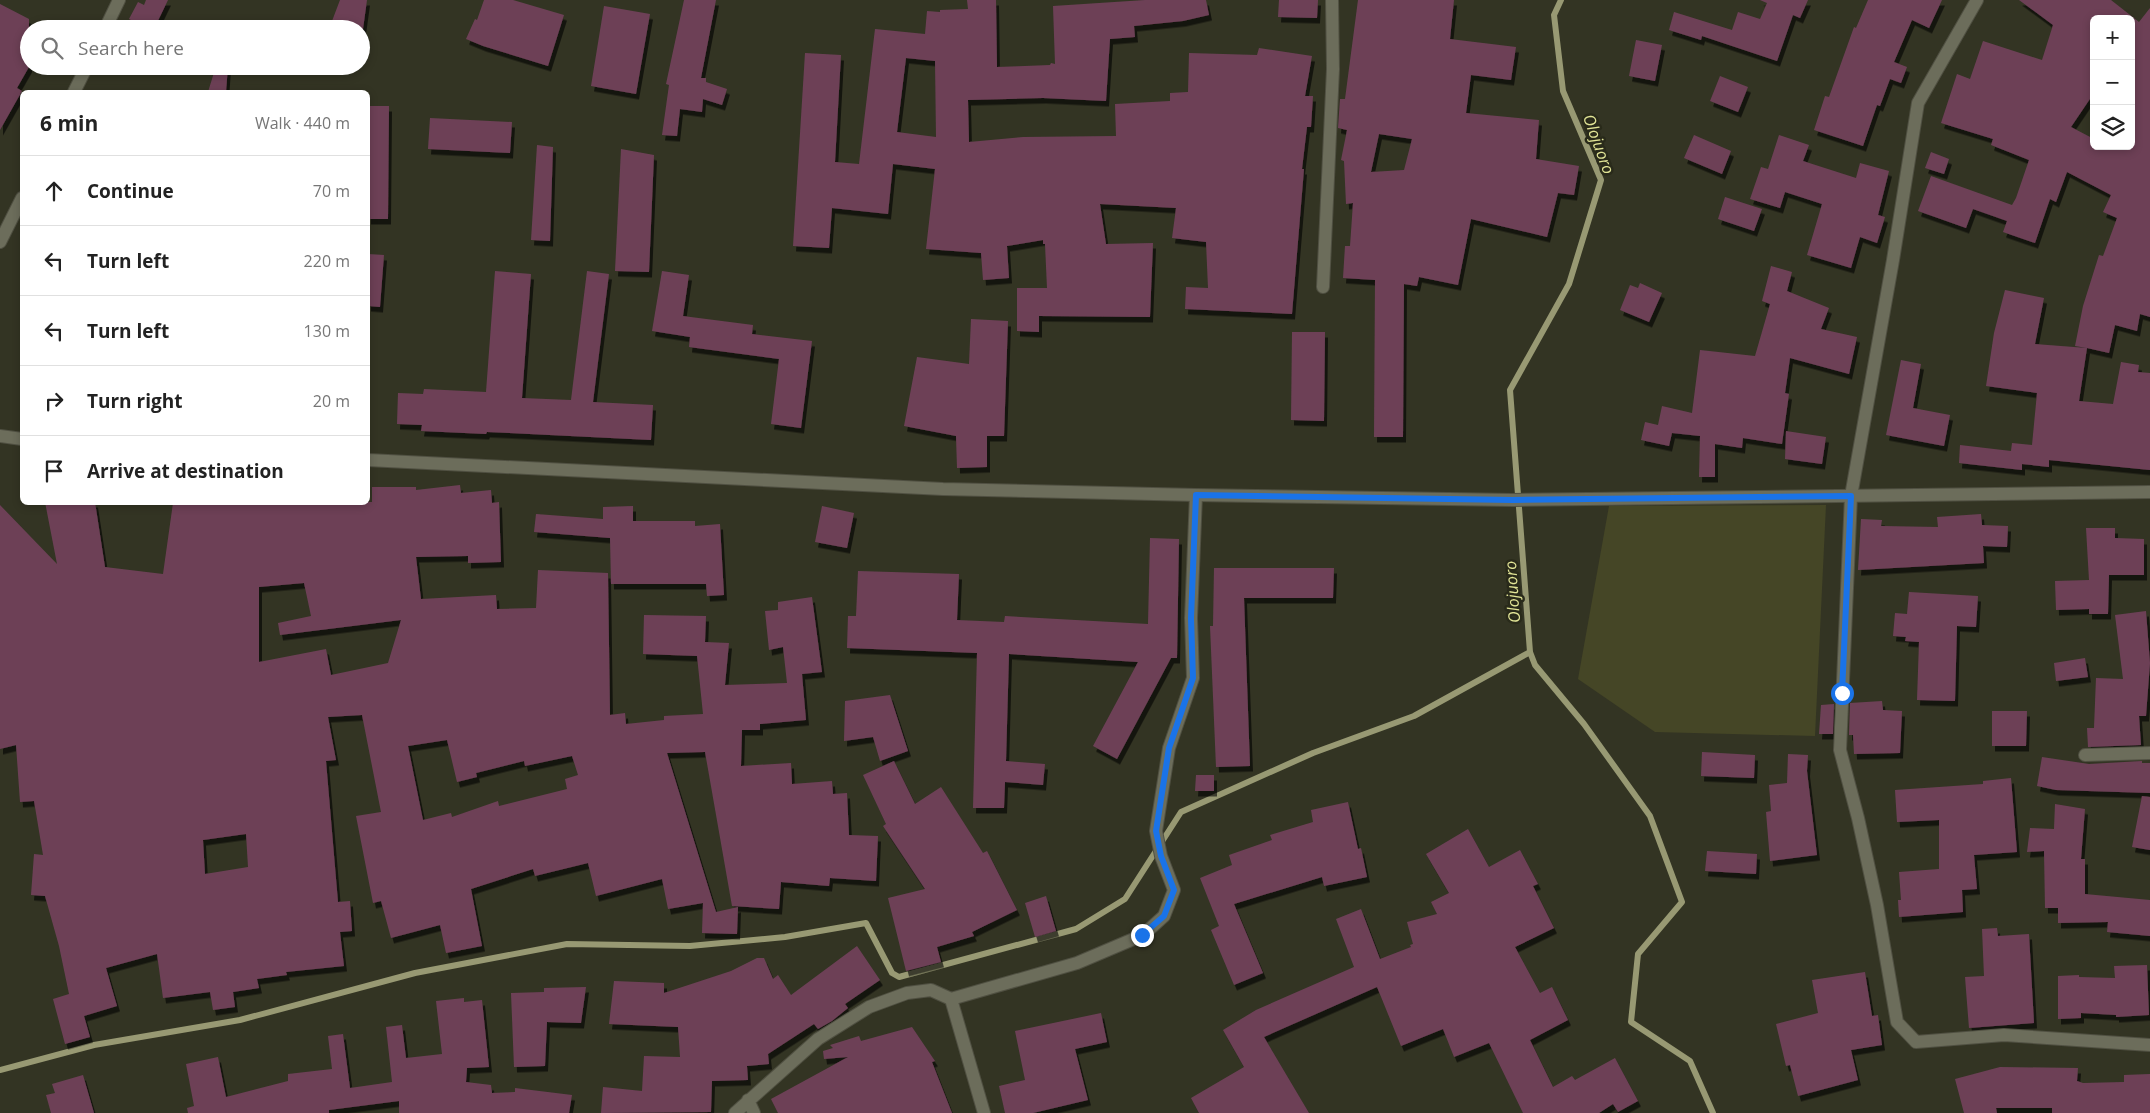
<!DOCTYPE html>
<html lang="en">
<head>
<meta charset="utf-8">
<style>
  body { margin:0; font-family:"Open Sans",sans-serif; background:#f2f2f2; color:#222 }
  .controls { position:absolute; right:15px; top:15px; display:grid; overflow:hidden; border-radius:8px; box-shadow:0 2px 8px #0003 }
  .controls button { width:45px; height:45px; display:grid; place-items:center; padding:0; border:0; border-bottom:1px solid #e0e0e0; background:#fff; color:#222; font:25px sans-serif }
  .stop { position:absolute; width:15px; height:15px; margin:-11px; border:4px solid #1a73e8; border-radius:50%; background:#fff }
  .stop.end { background:#1a73e8; border-color:#fff; box-shadow:0 1px 5px #0008 }
  .list { margin:0; padding:0; list-style:none }
  h2 { display:flex; justify-content:space-between; align-items:center; height:65px; margin:0; padding:0 20px; font-size:21px }
  h2 small { font-size:16px; font-weight:400; color:#767676 }
  .list li { display:grid; grid-template-columns:32px 1fr auto; gap:15px; align-items:center; box-sizing:border-box; height:70px; padding:0 20px; border-top:1px solid #e0e0e0 }
  .list b { display:block; font-size:19px; white-space:nowrap }
  .list em { font-size:16px; font-style:normal; color:#767676 }
  .icon { flex:none; width:28px; height:28px; fill:none; stroke:currentColor; stroke-width:2; stroke-linecap:round; stroke-linejoin:round }
  .map { position:relative; flex:none; width:2150px; height:1113px; overflow:hidden }
  .search { position:absolute; background:#fff; box-shadow:0 2px 8px #0003; left:20px; top:20px; width:350px; height:55px; display:flex; align-items:center; gap:12px; box-sizing:border-box; padding:0 18px; border-radius:28px; color:#767676; font-size:19px }
  .panel { position:absolute; background:#fff; box-shadow:0 2px 8px #0003; left:20px; top:90px; width:350px; height:415px; border-radius:8px }
  .map>svg:first-child { display:block }
  .green { fill:#454626 }
  .lines { fill:none; stroke-linecap:round; stroke-linejoin:round }
  .stream { stroke:#989973; stroke-width:6 }
  .building { fill:#6d4057; fill-rule:evenodd; filter:url(#shadow) }
  .street-casing { stroke:#505042; stroke-width:14 }
  .secondary-casing { stroke:#505042; stroke-width:14 }
  .street { stroke:#6c6d5b; stroke-width:12 }
  .secondary { stroke:#6c6d5b; stroke-width:12 }
  .route { stroke:#1a73e8; stroke-width:6 }
  .labels { text-anchor:middle; stroke-width:5; stroke-linejoin:round; paint-order:stroke }
  .water-label { font-size:16px; font-style:italic; fill:#e1e496; stroke:#292a1a }
</style>
</head>
<body>
<div class="map">
<svg width="2150" height="1113" viewBox="0 0 2150 1113">
  <defs>
    <filter id="shadow"><feDropShadow dx="3" dy="5.5" stdDeviation="0" flood-color="#0009"/></filter>
  </defs>
  <rect width="100%" height="100%" fill="#333423"/>
  <!-- green -->
  <path class="green" d="M1826 505 1815 736 1655 732 1578 679 1609 506Z"/>
  <g class="lines">
    <!-- stream -->
    <path class="stream" d="M1561 0 1554 15 1563 91 1601 180 1569 284 1510 390 1530 652 1535 665 1584 724 1650 816 1682 902 1638 954 1631 1022 1690 1061 1713 1113
      M0 1070 94 1045 240 1020 415 973 567 944 690 946 785 937 866 923 892 973 899 977 1076 929 1125 899 1181 812 1313 753 1414 716 1530 652"/>
  </g>
  <!-- building -->
  <path class="building" d="M146 0H168L154 29H149L129 19 138 2 144 5Z
    M340 0H367L363 29H329Z
    M484 0H513L564 15 548 66 483 46 466 39 475 19 477 20Z
    M684 0H716L701 78H706V82L727 89 722 105 703 99 702 112 680 109 677 136 662 135 669 85 666 84Z
    M967 0H996L997 67 1050 65 1051 63 1055 64 1053 6 1145 0H1206L1209 15 1183 21 1134 26 1135 37 1110 39 1106 101 1043 98 968 100 969 142 1023 137 1116 136 1115 104 1170 101V93L1188 92 1189 53 1257 55 1259 48 1312 56 1305 96H1313L1311 127H1307L1302 169H1304L1292 314 1185 309 1186 287 1208 288 1206 242 1172 238 1176 208 1100 204 1106 244 1153 243 1150 317 1039 316V332L1017 331V288H1047L1045 244H1043V240L1007 246 1009 278 983 280 981 253 926 249 935 169 893 164 888 214 832 208 829 248 793 246 805 53 841 55 835 162 859 164 875 29 925 34 927 11 940 12V10L968 9ZM906 58 935 61 936 137 897 132Z
    M1279 0H1318L1317 18 1278 17Z
    M1358 0H1454L1450 39 1516 47 1511 80 1471 75 1466 113 1539 120 1536 159 1579 166 1574 195 1558 193 1547 237 1471 219 1458 285 1419 277 1417 286 1404 284 1403 437H1374L1375 280 1343 278 1345 246H1350L1353 203 1346 204 1344 161 1341 160 1347 130 1338 128 1340 99H1345ZM1379 134 1412 139 1404 170 1371 172Z
    M1760 0H1808L1800 18 1793 15 1777 61 1702 36 1701 40 1669 30 1674 12 1732 30 1738 12 1760 19 1767 3Z
    M1868 0H1942L1929 28 1912 20 1894 62 1907 67 1901 83 1890 79 1880 106 1877 105 1863 146 1814 130 1825 96 1829 97 1854 27 1856 28Z
    M2019 0H2111L2139 22 2150 8V317L2140 314 2137 331 2115 325 2109 353 2087 348 2079 401 2113 404 2121 362 2139 365 2138 372 2150 373V470L2049 460V467L2022 464V470L1959 463 1960 445 2011 451 2012 443 2032 445 2037 393 1986 386 1994 333 2005 290 2044 298 2035 344 2087 348 2075 346 2083 306 2099 255 2103 256 2117 218 2103 212 2111 195 2067 172 2056 202 2050 199 2035 243 2003 232 2007 221 1973 209 1966 228 1918 211 1931 176 2012 205 2016 198 2029 160 1991 145 1993 139 1941 123 1957 74 1970 79 1983 41 2042 60 2053 25ZM2094 19H2131V146H2094V139L2071 127 2094 93Z
    M0 4 29 19V67L17 88 22 91 0 130Z
    M604 6 650 14 636 94 591 86Z
    M1636 40 1662 45 1655 81 1629 76Z
    M216 66H228L226 92H208Z
    M1720 76 1748 87 1738 112 1710 101Z
    M368 106H389L388 219H368Z
    M430 118 512 122 510 153 428 149Z
    M1694 135 1731 151 1722 174 1684 158Z
    M1779 135 1809 145 1803 161 1856 178 1860 163 1889 171 1878 215 1885 217 1877 243 1860 237 1851 268 1807 255 1822 204 1785 192 1780 208 1750 199 1761 167 1768 169Z
    M537 145 553 147 550 241 531 240Z
    M621 149 654 155 649 272 615 271Z
    M1931 152 1949 159 1944 174 1925 168Z
    M1725 197 1762 209 1754 231 1718 219Z
    M368 254 384 255 380 307 368 306Z
    M1771 266 1792 272 1787 291 1829 308 1821 329 1857 337 1849 374 1790 358 1785 393 1789 394 1782 444 1743 438 1742 448 1715 444V477H1699L1700 436 1672 433 1669 446 1641 440 1645 422 1658 425 1662 406 1692 413 1700 350 1755 356 1770 304 1762 301Z
    M495 271 531 274 522 398 571 400 587 271 609 274 593 402 653 405 651 440 487 432 486 434 421 431 422 425 397 424 398 393 423 394 424 389 486 392Z
    M662 271 689 275 683 316 753 325 752 334 812 341 801 428 771 424 779 359 689 347 690 337 652 331Z
    M1640 283 1662 293 1649 322 1620 310 1630 285 1638 288Z
    M971 319 1008 321 1004 436H987V467L957 468 956 436 904 426 917 357 969 364Z
    M1292 332H1325L1324 421 1291 420Z
    M1901 360 1921 364 1913 408 1950 415 1944 446 1886 435Z
    M1786 431 1826 437 1822 464 1785 459Z
    M460 485 461 493 491 490 492 503 499 502 501 562 468 563V556L416 557 421 599 496 595 497 609 536 608 538 570 608 573 610 715 625 713 626 724 664 720V716L703 714 697 656 643 654 644 615 706 616 705 642 729 643 725 685 787 683 783 647 769 650 765 611 778 610V602L812 597 822 672 802 674 806 720 760 724V730H742L741 766 791 763 792 784 832 781 833 794 847 793 849 835 878 836 876 881 830 878 829 886 781 882 779 909 732 906 705 752 667 753 716 912 738 907 737 934 702 933 703 903 668 909 662 879 596 896 588 863 535 876 533 869 471 889 482 946 446 953 440 925 391 938 381 901 373 903 356 816 381 812 362 715 328 717 336 760 326 761 338 902 350 901 352 931 340 932 344 966 286 972 287 975 257 979 259 988 233 992 235 1007 213 1010 210 992 163 998 157 954 106 968 117 1006 84 1016 90 1037 65 1044 53 999 69 994 59 946 45 896 31 895 34 854 43 855 34 801 20 802 16 745 0 749V505L57 564 45 502H95L105 567 163 574 173 503 372 502V487H416V490ZM304 583 311 616 278 623 280 635 401 620 388 663 331 675 326 649 259 662V587ZM447 740 457 782 477 777 476 773 524 761 525 766 572 756 578 775 565 779 567 789 499 806 498 801 452 817 451 813 423 820 408 746ZM246 834 248 867 205 874 203 840Z
    M633 506V521H695V526L720 524 724 595 707 596 706 584H611L610 538 534 532 536 514 603 519V507Z
    M822 506 854 513 847 548 815 542Z
    M1981 514 1982 525 2008 526 2007 547 1983 546 1984 563 1858 570 1861 519 1882 520 1881 526 1938 527 1937 517Z
    M2086 528H2115V538L2144 539V575H2109L2108 614H2089V609L2056 610 2055 581 2089 580Z
    M1150 538 1179 539 1177 658H1171L1117 759 1093 746 1138 662 1009 654 1006 761 1045 764 1043 785 1005 782 1004 808H973L977 653 847 648 848 616H856L858 571 959 574 957 620 1004 622 1005 616 1148 624Z
    M1214 568H1334L1333 598H1244L1250 766 1216 767 1210 626H1213Z
    M1909 592 1978 596 1976 627 1957 626 1955 701 1917 700 1919 642 1905 641 1906 637 1893 636 1895 613 1907 614Z
    M2146 611 2150 663 2146 716H2139L2141 745 2088 747 2087 728H2094L2096 678 2123 679 2115 615Z
    M2085 658 2088 677 2056 681 2054 663Z
    M890 695 908 751 880 761 873 737 844 741 845 701Z
    M1882 701 1883 710 1902 711 1900 753 1854 754 1853 735H1849L1850 703Z
    M1834 704 1833 734H1819L1821 705Z
    M1992 711H2027L2026 746H1992Z
    M1702 752 1755 755 1754 778 1701 776Z
    M1788 754 1808 755 1807 771 1817 855 1770 861 1766 812 1771 811 1769 785 1787 783Z
    M2042 757 2089 764 2142 761V763H2150V793L2056 790 2037 786Z
    M894 761 915 804 941 787 983 853 987 851 1017 910 972 932 974 936 937 947 941 962 906 971 888 898 925 889 883 826 886 824 863 775Z
    M1196 775H1214V791H1195Z
    M2011 778 2017 852 1974 855 1977 889 1962 890 1963 912 1899 917 1898 900H1901L1899 872 1939 869V820L1897 822 1895 790 1983 784V781Z
    M2142 796 2150 797V850L2132 847Z
    M1348 802 1358 849 1361 848 1367 877 1324 886 1322 877 1234 904 1263 973 1234 985 1211 930 1219 926 1200 878 1232 865 1229 855 1272 840 1270 835 1313 822 1311 810Z
    M2055 804 2085 809 2081 859H2085V894L2150 900V936L2107 932 2108 922 2058 923V908H2045L2044 851 2027 852 2030 828 2054 829Z
    M1468 829 1489 867 1520 850 1538 884 1533 886 1554 928 1515 947 1540 993 1552 987 1568 1020 1530 1040 1553 1087 1572 1076 1575 1080 1615 1058 1638 1101 1618 1112 1613 1104 1599 1113H1523L1489 1043 1454 1057 1443 1029 1401 1046 1377 987 1264 1037 1309 1113H1199L1191 1098 1244 1067 1223 1030 1256 1010 1354 967 1336 919 1361 909 1380 959 1411 947 1410 945 1413 944 1407 922 1437 914 1431 902 1449 893 1426 854Z
    M1707 851 1757 854 1756 874 1705 871Z
    M1046 896 1056 931 1035 937 1025 903Z
    M1997 928 1998 936 2029 934 2034 1023 1969 1028 1965 977 1984 976 1982 929Z
    M857 946 880 980 845 1004 848 1008 832 1021 818 1029 814 1024 768 1054 769 1064 747 1066 748 1080 712 1081 711 1112 601 1113 603 1087 642 1091 644 1056 680 1057 678 1027 609 1024 614 981 664 983V993L731 971 757 958H764L773 979 778 975 791 995Z
    M2147 965 2149 1015 2116 1017V1015L2081 1013V1018L2058 1019V976L2079 975V977L2115 978 2114 966Z
    M1865 972 1872 1016 1878 1015 1882 1045 1851 1050 1858 1080 1798 1096 1790 1065 1786 1066 1776 1024 1818 1013 1812 980Z
    M586 987 581 1023 547 1022 545 1066 514 1067 511 993 544 992V988Z
    M464 998V1002L482 1000 489 1067 467 1068 466 1082 491 1085 492 1093 515 1092V1088L572 1095 569 1113H399V1101L329 1110V1113H188L187 1108 194 1106 186 1064 218 1057 226 1097 288 1081V1074L332 1069 328 1036 343 1034 350 1088 392 1082 386 1027 402 1025 406 1058 442 1054 436 1001Z
    M1101 1013 1107 1042 1075 1049 1088 1100 1033 1113H1005L999 1086 1025 1080 1015 1031Z
    M912 1027 935 1061 932 1062 952 1113H778L771 1099 848 1057 824 1059 823 1051 833 1048 830 1045 859 1036 861 1041Z
    M2000 1067 2078 1068 2077 1081 2083 1083 2124 1082V1075L2150 1074V1113H2052V1108H1996L1997 1113H1964L1955 1079Z
    M83 1075 94 1113H51L46 1095 55 1093 52 1084Z"/>
  <g class="lines">
    <defs>
      <path id="street" d="M1977 0 1918 103 1893 260 1851 496 1840 750 1858 818 1877 905 1897 1022 1916 1042 2004 1035 2150 1045
        M1323 287 1333 69 1332 0
        M2085 755 2150 753
        M951 999 984 1113
        M748 1100 754 1113
        M735 1113 818 1039 869 1007 907 993 931 990 951 999 1077 963 1143 935 1164 916 1174 890 1161 856 1156 831 1169 748 1193 678 1191 618 1196 495"/>
      <path id="secondary" d="M105 29 119 0
        M74 92 87 66
        M0 242 22 198
        M0 436 22 439
        M368 460 943 489 1196 495 1513 500 2150 492"/>
    </defs>
    <!-- street casing -->
    <use href="#street" class="street-casing"/>
    <!-- secondary casing -->
    <use href="#secondary" class="secondary-casing"/>
    <!-- street -->
    <use href="#street" class="street"/>
    <!-- secondary -->
    <use href="#secondary" class="secondary"/>
  </g>
  <g class="lines">
    <!-- route -->
    <path class="route" d="M1142 935 1164 916 1174 890 1161 856 1156 831 1169 748 1193 678 1191 618 1196 495 1513 500 1851 496 1842 693"/>
  </g>
  <g class="labels">
    <!-- water labels -->
    <g class="water-label">
      <text transform="translate(1599 144) rotate(70)" y="6">Olojuoro</text>
      <text transform="translate(1512 592) rotate(-94)" y="6">Olojuoro</text>
    </g>
  </g>
</svg>
<div class="controls">
<button>+</button>
<button>−</button>
<button><svg class="icon" aria-label="layers" viewBox="0 0 24 24"><path d="M12 4l9 5-9 5-9-5zM3 14l9 5 9-5"/></svg></button>
</div>
<div class="stop" style="left:1842px;top:693px"></div>
<div class="stop end" style="left:1142px;top:935px"></div>
<div class="search"><svg class="icon" aria-label="search" viewBox="0 0 24 24"><circle cx="10" cy="10" r="6"/><path d="M15 15l6 6"/></svg>Search here</div>
<section class="panel">
<h2>6 min<small>Walk · 440 m</small></h2>
<ul class="list">
<li><svg class="icon" aria-label="ahead" viewBox="0 0 24 24"><path d="M12 20V5M6 11l6-6 6 6"/></svg><div><b>Continue</b></div><em>70 m</em></li>
<li><svg class="icon" aria-label="left" viewBox="0 0 24 24"><path d="M17 20v-9H6M10 6l-5 5 5 5"/></svg><div><b>Turn left</b></div><em>220 m</em></li>
<li><svg class="icon" aria-label="left" viewBox="0 0 24 24"><path d="M17 20v-9H6M10 6l-5 5 5 5"/></svg><div><b>Turn left</b></div><em>130 m</em></li>
<li><svg class="icon" aria-label="right" viewBox="0 0 24 24"><path d="M7 20v-9h11M14 6l5 5-5 5"/></svg><div><b>Turn right</b></div><em>20 m</em></li>
<li><svg class="icon" aria-label="arrive" viewBox="0 0 24 24"><path d="M6 21V4h12l-3 4 3 4H6"/></svg><div><b>Arrive at destination</b></div></li>
</ul>
</section>
</div>
</body>
</html>
